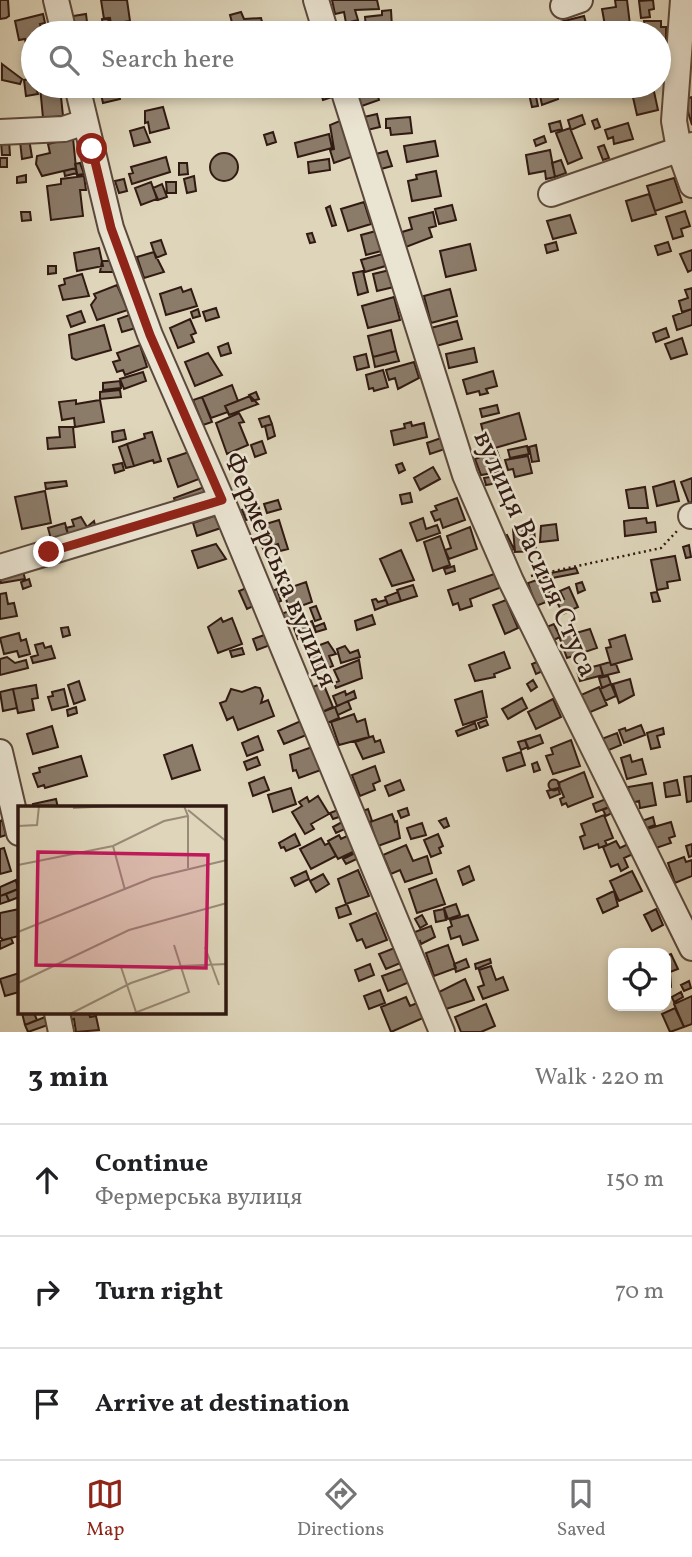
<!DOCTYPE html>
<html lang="en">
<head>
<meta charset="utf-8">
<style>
  body { margin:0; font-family:Vollkorn,serif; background:#f2f2f2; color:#202124 }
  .controls { position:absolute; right:21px; bottom:21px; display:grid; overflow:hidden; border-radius:14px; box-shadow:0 4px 10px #0003 }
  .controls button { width:63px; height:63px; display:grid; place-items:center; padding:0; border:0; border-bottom:2px solid #e0e0e0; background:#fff; color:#202124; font:35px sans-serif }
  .stop { position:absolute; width:21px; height:21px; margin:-16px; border:5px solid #8f2418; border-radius:50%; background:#fff }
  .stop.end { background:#8f2418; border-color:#fff; box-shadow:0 2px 7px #0008 }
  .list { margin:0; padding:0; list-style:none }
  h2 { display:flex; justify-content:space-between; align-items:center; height:91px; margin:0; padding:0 28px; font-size:30px }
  h2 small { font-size:23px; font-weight:400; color:#757577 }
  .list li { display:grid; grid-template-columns:46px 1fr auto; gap:21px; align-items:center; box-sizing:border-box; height:112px; padding:0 28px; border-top:2px solid #e0e0e0 }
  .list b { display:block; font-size:26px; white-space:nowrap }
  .list p { margin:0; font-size:23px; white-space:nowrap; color:#757577 }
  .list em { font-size:23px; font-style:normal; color:#757577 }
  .icon { flex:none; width:38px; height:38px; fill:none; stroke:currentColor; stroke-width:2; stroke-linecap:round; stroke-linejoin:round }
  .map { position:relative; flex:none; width:692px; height:1032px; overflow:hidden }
  .search { position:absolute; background:#fff; box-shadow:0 4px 10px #0003; left:21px; right:21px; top:21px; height:77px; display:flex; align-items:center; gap:18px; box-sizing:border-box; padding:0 24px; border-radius:38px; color:#757577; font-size:26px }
  .sheet { height:427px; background:#fff }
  nav { display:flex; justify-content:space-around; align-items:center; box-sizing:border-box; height:98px; border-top:2px solid #e0e0e0; background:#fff; font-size:19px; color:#757577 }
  nav a { display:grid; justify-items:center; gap:4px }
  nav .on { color:#8f2418 }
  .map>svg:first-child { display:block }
  .building { fill:#8b7b69; stroke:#311a12; stroke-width:2 }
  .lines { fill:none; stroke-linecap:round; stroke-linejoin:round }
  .minor-casing { stroke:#5c493c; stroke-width:28 }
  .path { stroke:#311a12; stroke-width:2.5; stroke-dasharray:2 3.5; stroke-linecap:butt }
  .minor { stroke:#eae4d2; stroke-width:24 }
  .route { stroke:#8f2418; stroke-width:9 }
  .labels { text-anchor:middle; stroke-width:5; stroke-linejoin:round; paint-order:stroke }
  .street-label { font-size:28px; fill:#311a12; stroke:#eae4d2 }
  .inset-road { fill:none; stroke:#998a77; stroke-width:2 }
  .view { fill:#c2185b; fill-opacity:0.15; stroke:#c2185b; stroke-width:3.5 }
  .inset-edge { fill:none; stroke:#311a12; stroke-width:3.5 }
</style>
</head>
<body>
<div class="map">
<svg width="692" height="1032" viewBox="0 0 692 1032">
  <rect width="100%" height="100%" fill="#ded5ba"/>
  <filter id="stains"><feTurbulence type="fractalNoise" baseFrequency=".00286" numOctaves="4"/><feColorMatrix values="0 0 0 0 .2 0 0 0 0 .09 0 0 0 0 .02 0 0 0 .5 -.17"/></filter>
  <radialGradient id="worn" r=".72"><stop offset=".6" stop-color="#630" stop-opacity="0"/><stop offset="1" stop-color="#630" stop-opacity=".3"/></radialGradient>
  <!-- building -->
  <path class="building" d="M0 0H8L9 16 6 18 0 19Z
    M101 0H127L130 21 111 24 110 18 104 19Z
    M332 0H377L379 9 355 10 358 20 346 23 344 12 335 14Z
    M615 0H627L631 33 606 31 602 9 616 7Z
    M653 0 654 9 649 10 650 17 641 18 639 1Z
    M391 10 392 27 366 29 365 17 382 15V11Z
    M241 12 244 19 261 18 265 33H243L241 28 234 30 230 15Z
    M43 14 45 23 40 24 42 33H33V42L26 44 25 39 19 40 15 21Z
    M86 14 87 22 74 23 73 16Z
    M584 16 587 27 598 24 600 33H563L560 22Z
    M108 18 110 29 103 30 102 19Z
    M644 21H661V27H666V43H659V33H645Z
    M122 28 124 33H104Z
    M668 60 669 69 659 70V61Z
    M2 64 22 79 20 84 2 80Z
    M33 79 38 94 26 96 24 80Z
    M40 86 60 87 63 116 43 118Z
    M99 86H117L120 99 103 103Z
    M269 86H280L282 91 271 94Z
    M295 86H302L305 93 298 95Z
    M302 86H327L304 92Z
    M538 86H555L558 99 542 105Z
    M653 87 658 110 637 115 632 93Z
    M375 88 379 100 359 107 355 95Z
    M333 89 335 96 323 100 321 93Z
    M535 92 538 106 532 107 529 94Z
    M692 97V125L684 99Z
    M163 107 169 128 150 133 148 122 145 123V111Z
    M377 114 380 127 367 130 364 117Z
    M582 115 585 124 571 130 568 120Z
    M410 117 412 133 391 135 390 128H386V119Z
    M597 119 600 127 595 129 592 121Z
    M342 120 354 156 334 163 330 150 334 149 330 125Z
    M560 121 562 129 551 132 549 124Z
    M628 123 633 139 614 144 613 137 608 139 605 130Z
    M144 127 150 142 134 146 130 131Z
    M570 128 582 158 568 164 556 133Z
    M273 132 276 142 267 145 264 135Z
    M329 134 332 148 298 157 295 143Z
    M544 136 546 142 536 146 534 140Z
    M73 138 76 168 42 176 36 164 37 156 50 153 48 144Z
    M29 139 32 157 22 159 20 141Z
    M9 140 10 155H2L1 141Z
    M435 141 438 156 407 162 404 146Z
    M604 145 609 158 603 160 598 147Z
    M550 150 555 177 546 179 545 171 529 174 526 155Z
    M387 151 392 166 381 169 376 154Z
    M210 167a14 14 0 1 1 28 0a14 14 0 1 1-28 0Z
    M166 157 170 172 132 184 129 174 133 173 131 167Z
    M0 158H7V167H0Z
    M329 159 330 170 309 173 308 162Z
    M561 160 566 173 555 177 552 163Z
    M80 163 84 174 77 175 75 164Z
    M179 163H187L188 174 179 175Z
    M76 168 77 173 65 176 64 171Z
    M436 171 441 196 412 201 408 181 417 179 416 175Z
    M26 175V182L17 183V177Z
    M84 176 86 190H80L83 216 51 220 47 186 61 184V179Z
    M194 176 196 191 187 193 184 179Z
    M674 178 682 202 655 211 647 186Z
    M124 179 127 191 119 193 115 181Z
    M151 182 157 199 141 205 135 188Z
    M166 182H176V193H167Z
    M162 184 167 197 158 200 153 188Z
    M649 194 656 214 632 221 626 201Z
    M364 202 371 224 348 231 341 209Z
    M452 205 456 220 439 224 435 209Z
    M330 206 336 225 332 226 326 208Z
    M685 211 690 226 681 229 683 236 673 239 666 217Z
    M21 212H30L31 220 22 221Z
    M433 212 436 226 429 228 432 237 406 247 402 232 412 229 409 218Z
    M570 215 576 233 553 239 547 221Z
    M376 231 385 250 366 255 361 235Z
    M312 233 315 242 310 243 307 234Z
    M161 240 166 254 156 258 151 243Z
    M556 242 558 250 547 253 545 245Z
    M668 242 671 251 658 255 655 246Z
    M470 244 476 270 446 277 440 251Z
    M99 248 103 266 77 271 74 253Z
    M692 250V270L688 272 680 254Z
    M154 252 164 272 144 278 137 257Z
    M386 253 389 265 365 272 361 260Z
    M102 261H116L117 272H100Z
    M48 266H56V273L48 274Z
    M390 270 394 287 377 291 373 274Z
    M363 271 368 292 358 295 353 273Z
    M82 274 89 296 63 300 59 286 65 284 64 279Z
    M117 285 128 310 97 320 91 305 96 298 94 294Z
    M181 287 183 292 191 289 197 306 166 315 160 294Z
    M692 288V309L682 312 679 301 688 298 685 290Z
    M450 289 457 316 431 323 424 296Z
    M394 297 400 320 368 328 362 306Z
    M216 308 219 317 206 321 203 312Z
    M198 309 200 316 193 318 191 312Z
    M692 309V325L677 330 673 316Z
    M81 311 85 322 71 327 67 316Z
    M135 313 139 327 122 332 118 319Z
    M190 319 196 333 191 335 194 342 178 348 170 328Z
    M457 321 462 339 436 346 431 328Z
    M104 325 111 350 76 360 72 358 69 335Z
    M666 328 669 337 656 342 653 333Z
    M391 330 396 351 373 357 368 336Z
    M682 338 687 354 671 359 665 344Z
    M228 343 231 353 221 356 218 347Z
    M140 345 147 367 125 375 123 370 117 372 113 362 120 360 117 353Z
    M474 348 477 362 449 368 446 354Z
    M396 351 399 361 375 367 373 357Z
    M208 353 222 375 195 386 185 362Z
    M366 354 369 367 357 370 354 357Z
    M414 362 419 378 398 389 395 378 389 380 386 370Z
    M383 370 388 387 374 391 373 388 369 389 366 375Z
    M493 371 497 386 486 389 488 393 480 395 479 391 467 394 463 380Z
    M143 372 146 381 124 389 120 379Z
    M120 381 121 388 103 390V383Z
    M232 385 238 401 225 406 228 412 211 418 202 397Z
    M120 390 121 397 100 399V392Z
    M256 392 259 399 252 401 249 395Z
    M250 396 258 404 229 415 225 406Z
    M202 397 212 422 203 425 193 400Z
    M76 400V404L100 400 104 422 75 427 74 418 62 420 59 402Z
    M497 405 499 413 482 417 480 409Z
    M239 413 244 422 239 423 248 445 227 454 216 423Z
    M519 413 526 439 488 450 481 424Z
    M269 416 272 424 262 427 259 419Z
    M411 422 412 426 424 423 427 437 394 445 391 431 405 428 404 424Z
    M272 424 275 436 268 439 265 426Z
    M59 427H73L75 447 48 449 47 438 60 437Z
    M124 430 126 439 113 442 112 432Z
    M152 432 161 461 154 463 153 460 134 466 127 444 145 438 144 434Z
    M441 438 445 449 430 454 427 443Z
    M262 441 266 453 255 457 251 445Z
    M127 444 134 466 126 468 119 447Z
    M536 445 539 461 532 462 529 447Z
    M527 446 529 454 510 458 508 450Z
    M497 451 504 471 481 475 475 459Z
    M189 452 199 479 178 487 168 459Z
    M528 456 532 473 515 477 513 469 508 470 505 460Z
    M122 463 124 470 115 473 113 465Z
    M402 463 405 470 399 473 396 465Z
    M433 467 440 479 420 490 414 478Z
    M496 476 498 483 486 485 484 478Z
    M692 478V502L689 503 681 482Z
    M66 481 67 486 46 489 45 483Z
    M674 481 679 501 657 506 653 487Z
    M207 486 212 497 178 509 174 498Z
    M645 487 648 508H629L626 490Z
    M45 491 51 523 22 529 15 497Z
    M410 493 412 502 402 504 400 495Z
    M457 498 465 520 443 528 440 519 435 521 431 512 437 510 435 506Z
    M278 500 281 509 267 513 264 504Z
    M258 505 261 515 246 520 242 510Z
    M217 515 221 528 197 536 193 523Z
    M81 517 87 527 94 521 97 533 70 540 66 528 74 526 72 520Z
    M423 518 426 529 437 525 440 533 417 541 410 523Z
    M646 518 647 523 655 522 656 532 625 536 624 521Z
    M279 520 288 549 280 551 278 544 263 549 256 527Z
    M65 523 70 541 53 546 48 528Z
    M556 524 558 540 540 542 541 526Z
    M470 527 477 549 449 559 445 550 451 548 447 536Z
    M513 529H534L536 551 515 552Z
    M507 535 514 549 508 552 502 537Z
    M440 536 450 565 433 571 424 542Z
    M216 544 226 559 198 568 192 551Z
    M689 545 691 557 686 558 683 547Z
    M401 550 414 580 392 586 380 559Z
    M675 556 680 580 667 582 668 588 657 590 651 560Z
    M454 566 455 571 446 574 444 569Z
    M22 567 25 579 1 583 0 577Z
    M576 568 578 573 552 578 551 573Z
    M497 573 502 587 470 599 472 606 460 610 458 603 453 605 448 590Z
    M548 576 551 600 536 606 528 583Z
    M29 579 31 586 23 589 21 582Z
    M306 582 312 602 301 606 299 601 288 605 283 590Z
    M582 582 585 590 578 593 576 584Z
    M413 585 417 596 401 601 397 590Z
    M251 586 258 604 247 609 239 591Z
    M569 587 578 607 563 614 557 602 564 599 560 591Z
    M277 589 281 601 276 603 272 591Z
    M398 592 401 601 388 605 385 597Z
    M657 592 660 601 653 602 651 593Z
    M6 593 8 604 14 603 17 616 0 619V594Z
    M376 599 378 602 386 600 388 605 375 610 372 600Z
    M506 600 518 628 505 634 493 605Z
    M316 606 321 619 315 621 310 608Z
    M295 609 298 616 284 622 281 614Z
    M372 615 375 624 357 630 355 621Z
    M221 618 223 622 232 618 242 644 218 653 208 627Z
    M312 621 316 632 298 639 294 628Z
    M324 623 326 629 316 632 314 627Z
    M554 624 560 637 550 642 544 628Z
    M68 627 70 635 63 637 61 628Z
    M590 629 597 648 567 658 560 639 575 630 576 633Z
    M19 633 21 641 26 639 30 654 19 657 17 651 4 654 0 638Z
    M270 633 273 644 257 650 253 639Z
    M625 635 632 659 611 665 606 648 611 647 609 640Z
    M328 642 336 654 329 656 333 666 315 673 306 650Z
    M43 643 45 648 51 646 55 658 33 663 31 657 38 655 35 645Z
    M345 646 350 653 358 650 360 657 341 663 337 649Z
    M242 648 244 654 232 657 230 651Z
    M504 652 510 668 494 674 495 677 475 681 469 665Z
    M7 657 15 663 26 660 28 668 0 675V659Z
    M359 660 362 678 336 688 334 683 339 681 334 670Z
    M539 661 543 671 536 674 532 664Z
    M610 662 611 665 616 664 619 672 603 676 600 665Z
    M600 665 603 675 580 681 577 671Z
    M608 676 611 684 602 688 599 678Z
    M630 679 634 695 619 703 613 684Z
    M533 680 537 687 531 691 527 684Z
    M79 681 85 700 74 704 68 685Z
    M323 683 333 707 320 713 310 688Z
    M611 684 616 696 605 701 600 689Z
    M36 685 38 698 32 699 34 710 18 713 13 689Z
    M255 687 260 688 263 696 261 703 268 700 274 716 238 730 233 717 227 720 220 703 226 701 231 689 242 692Z
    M599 687 607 705 588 713 581 695Z
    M13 689 17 708 3 711 0 692Z
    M64 689 68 706 52 710 48 697 53 696 52 692Z
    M345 691 346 695 354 691 356 698 337 706 333 696Z
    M482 691 487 717 463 725 455 700Z
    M522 698 527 708 508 719 502 709Z
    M553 699 561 717 536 729 528 712Z
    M348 701 351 709 338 715 335 707Z
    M76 707 77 713 68 716 67 710Z
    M335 707 339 718 325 724 320 713Z
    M354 714 357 722 365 719 369 737 339 745 331 722Z
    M303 720 309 734 284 744 278 731Z
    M486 720 488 725 480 728 478 723Z
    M475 723 477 729 458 736 456 731Z
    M641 725 645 735 624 743 619 730 625 728 626 731Z
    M52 726 58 747 33 754 27 734Z
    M663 728 664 734 657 736 660 747 651 749 647 733Z
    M617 733 621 745 604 752 599 740Z
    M540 735 543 743 528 749 525 740Z
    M258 736 263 750 247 756 242 743Z
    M373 736 375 742 380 740 384 752 363 759 355 742Z
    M525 740 528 747 521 750 518 742Z
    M571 740 580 766 553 774 546 756 553 754 551 748Z
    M192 745 200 770 172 779 164 755Z
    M312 747 321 770 299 778 296 770 293 771 290 755Z
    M521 752 525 765 507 771 503 758Z
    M630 755 632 762 642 759 646 774 627 779 621 758Z
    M81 756 87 776 45 788 44 785 38 787 33 774 40 772 39 768Z
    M257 757 260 765 247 770 244 762Z
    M537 762 540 770 534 772 532 764Z
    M375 766 380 781 373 784 375 790 360 796 352 775Z
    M584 772 593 797 568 807 566 803 562 805 560 799 564 797 558 783Z
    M692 776V801L687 802 684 777Z
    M264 777 269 790 253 796 249 783Z
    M548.5 785a5.5 5.5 0 1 1 11 0a5.5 5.5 0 1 1-11 0Z
    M400 780 404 790 389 796 385 786Z
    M677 780 680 795 666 797 664 783Z
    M652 783 656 805 640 808 639 801 631 803 628 787Z
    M291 788 296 804 273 812 268 795Z
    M558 788 560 794 550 798 547 791Z
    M318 796 329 814 311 824 314 829 305 834 292 812 302 806 299 802 307 797 309 802Z
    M56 799 58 808H34L33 804Z
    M606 799 609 807 596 812 593 804Z
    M609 807 612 813 606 816 603 810Z
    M407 808 409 815 401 818 398 811Z
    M340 809 342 816 333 819 330 813Z
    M368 809 372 821 364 824 360 812Z
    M392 814 395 822 397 821 400 838 378 846 370 822Z
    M604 815 613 838 605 841 607 845 599 848 598 844 584 849 580 837 585 835 581 824Z
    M653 817 655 825 641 830 639 822Z
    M446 818 449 826 444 828 439 821Z
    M2 820 6 835 0 837V821Z
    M344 821 347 828 336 833 333 827Z
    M671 822 675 836 669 838 671 843 653 849 647 829Z
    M422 823 426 835 411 839 407 828Z
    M295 834 300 845 286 851 284 847 281 848 279 843Z
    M438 834 443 846 439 848 441 853 431 857 424 840Z
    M339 835 341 839 349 835 357 850 338 859 328 841Z
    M321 838 325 845 329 843 336 856 311 869 300 849Z
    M616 841 620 848 628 844 633 854 624 858 628 867 621 871 618 864 611 867 603 847Z
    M692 844V856L689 857 686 846Z
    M406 845 413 861 427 856 432 873 405 882 400 870 391 874 383 855Z
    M4 848 11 871 0 874V849Z
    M359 851 361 857 346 864 343 859Z
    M684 857 686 862 692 860V876L675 883 668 863Z
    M469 866 474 880 463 885 458 871Z
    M358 870 369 896 346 904 338 879Z
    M306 871 309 879 295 886 291 878Z
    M632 871 642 891 619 901 610 881Z
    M323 874 329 884 316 892 310 881Z
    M436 879 445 904 417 913 409 889Z
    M16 880 18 889 0 896V887Z
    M18 889 19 897 9 901 6 894Z
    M614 891 618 906 603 913 597 899Z
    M6 894 9 901 0 904V896Z
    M347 904 351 914 339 918 336 908Z
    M456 904 460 915 448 919 444 908Z
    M19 909V936L3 940 0 937V913Z
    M444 909 446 920 436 922 434 911Z
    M656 909 663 925 652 931 644 915Z
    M376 913 387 940 366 948 362 939 357 941 350 924Z
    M422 915 427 924 420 928 415 919Z
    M468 915 478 940 463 945 460 936 451 939 448 928 452 926 450 920Z
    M431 926 435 937 421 944 420 941 416 943 412 933Z
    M11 938 13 943 0 949V941Z
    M448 945 456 968 434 976 426 953Z
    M397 947 403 962 386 969 379 954Z
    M671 954 678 969 670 972 671 987 666 990V956Z
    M466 959 469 967 456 972 454 964Z
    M490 959 491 963 476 969 475 964Z
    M370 964 374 975 359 981 355 970Z
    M491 966 496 980 503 977 508 990 483 999 478 987 484 985 479 970Z
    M407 967 412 981 388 991 382 976Z
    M19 973V992L5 996 0 979Z
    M465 979 474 1000 443 1010 437 993Z
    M689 981 691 988 684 991 681 985Z
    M380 990 385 1003 369 1009 364 996Z
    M681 992 683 997 674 1002 672 997Z
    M692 996V1024L684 1027 674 1004Z
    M406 997 410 1006 417 1003 423 1018 391 1032 381 1007Z
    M486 1004 495 1026 481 1032H461L455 1017Z
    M675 1008 684 1027 670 1032 662 1014Z
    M22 1013H34L37 1020 25 1025Z
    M66 1013H89L90 1017 96 1016 99 1030 76 1032 74 1019 67 1020Z
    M45 1017 48 1025 28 1032 25 1025Z"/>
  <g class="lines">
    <defs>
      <path id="minor" d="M56 0 64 33
        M316 0 326 33
        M683 0 674 121 679 149 692 185
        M563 6 580 0
        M77 86 111 228 150 335 222 500 442 1032
        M342 86 465 475 511 581 692 948
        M0 132 64 129 85 122
        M551 194 692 145
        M691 516H692
        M0 567 222 500
        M0 752 19 833
        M57 1013 61 1032"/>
    </defs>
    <!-- minor casing -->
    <use href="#minor" class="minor-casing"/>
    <!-- path -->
    <path class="path" d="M531 576 661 548 678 530"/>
    <!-- minor -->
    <use href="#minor" class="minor"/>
  </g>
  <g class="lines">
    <!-- route -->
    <path class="route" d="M49 552 222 500 150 335 111 228 92 149"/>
  </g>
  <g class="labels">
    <!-- street labels -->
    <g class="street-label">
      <text transform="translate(537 553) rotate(66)" y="10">вулиця Василя Стуса</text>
      <text transform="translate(282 569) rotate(67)" y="10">Фермерська вулиця</text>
    </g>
  </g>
  <!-- overview -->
  <g transform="translate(18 806)">
    <rect width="208" height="208" fill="#ded5ba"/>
    <path class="inset-road" d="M55 2 93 0M170 4 209 36M0 20 19 19 21 0M95 40 107 84M0 59 95 40 146 15 170 10 166 0M170 62V10M0 126 134 72 209 54M187 141 201 179M103 161 118 206M0 177 111 124 209 97M52 208 113 177 163 160 209 158M114 208 171 186 156 139"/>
    <path class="view" d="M20 46 190 49 188 162 18 159Z"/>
    <rect width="208" height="208" class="inset-edge"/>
  </g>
  <rect width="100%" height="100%" filter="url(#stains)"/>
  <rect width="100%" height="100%" fill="url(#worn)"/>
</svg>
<div class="controls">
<button><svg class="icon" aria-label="locate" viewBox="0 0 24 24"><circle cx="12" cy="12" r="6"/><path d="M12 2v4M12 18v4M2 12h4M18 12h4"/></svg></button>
</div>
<div class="stop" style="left:92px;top:149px"></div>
<div class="stop end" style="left:49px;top:552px"></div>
<div class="search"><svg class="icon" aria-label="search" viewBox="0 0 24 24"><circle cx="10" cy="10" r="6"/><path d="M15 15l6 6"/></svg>Search here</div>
</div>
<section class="sheet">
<h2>3 min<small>Walk · 220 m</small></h2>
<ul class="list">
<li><svg class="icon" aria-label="ahead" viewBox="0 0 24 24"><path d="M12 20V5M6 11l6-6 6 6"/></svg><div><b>Continue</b><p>Фермерська вулиця</p></div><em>150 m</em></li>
<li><svg class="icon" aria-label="right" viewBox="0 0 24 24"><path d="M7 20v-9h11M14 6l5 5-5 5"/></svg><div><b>Turn right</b></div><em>70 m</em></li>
<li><svg class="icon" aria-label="arrive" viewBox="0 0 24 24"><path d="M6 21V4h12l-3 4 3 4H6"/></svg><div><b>Arrive at destination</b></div></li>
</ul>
</section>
<nav>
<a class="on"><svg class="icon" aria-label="map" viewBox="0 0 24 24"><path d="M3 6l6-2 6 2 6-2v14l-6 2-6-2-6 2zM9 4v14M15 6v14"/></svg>Map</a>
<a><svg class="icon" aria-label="directions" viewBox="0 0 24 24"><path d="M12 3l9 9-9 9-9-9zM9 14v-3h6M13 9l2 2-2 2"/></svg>Directions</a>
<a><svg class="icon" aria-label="saved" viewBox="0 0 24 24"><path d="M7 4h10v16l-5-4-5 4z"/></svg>Saved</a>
</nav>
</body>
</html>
